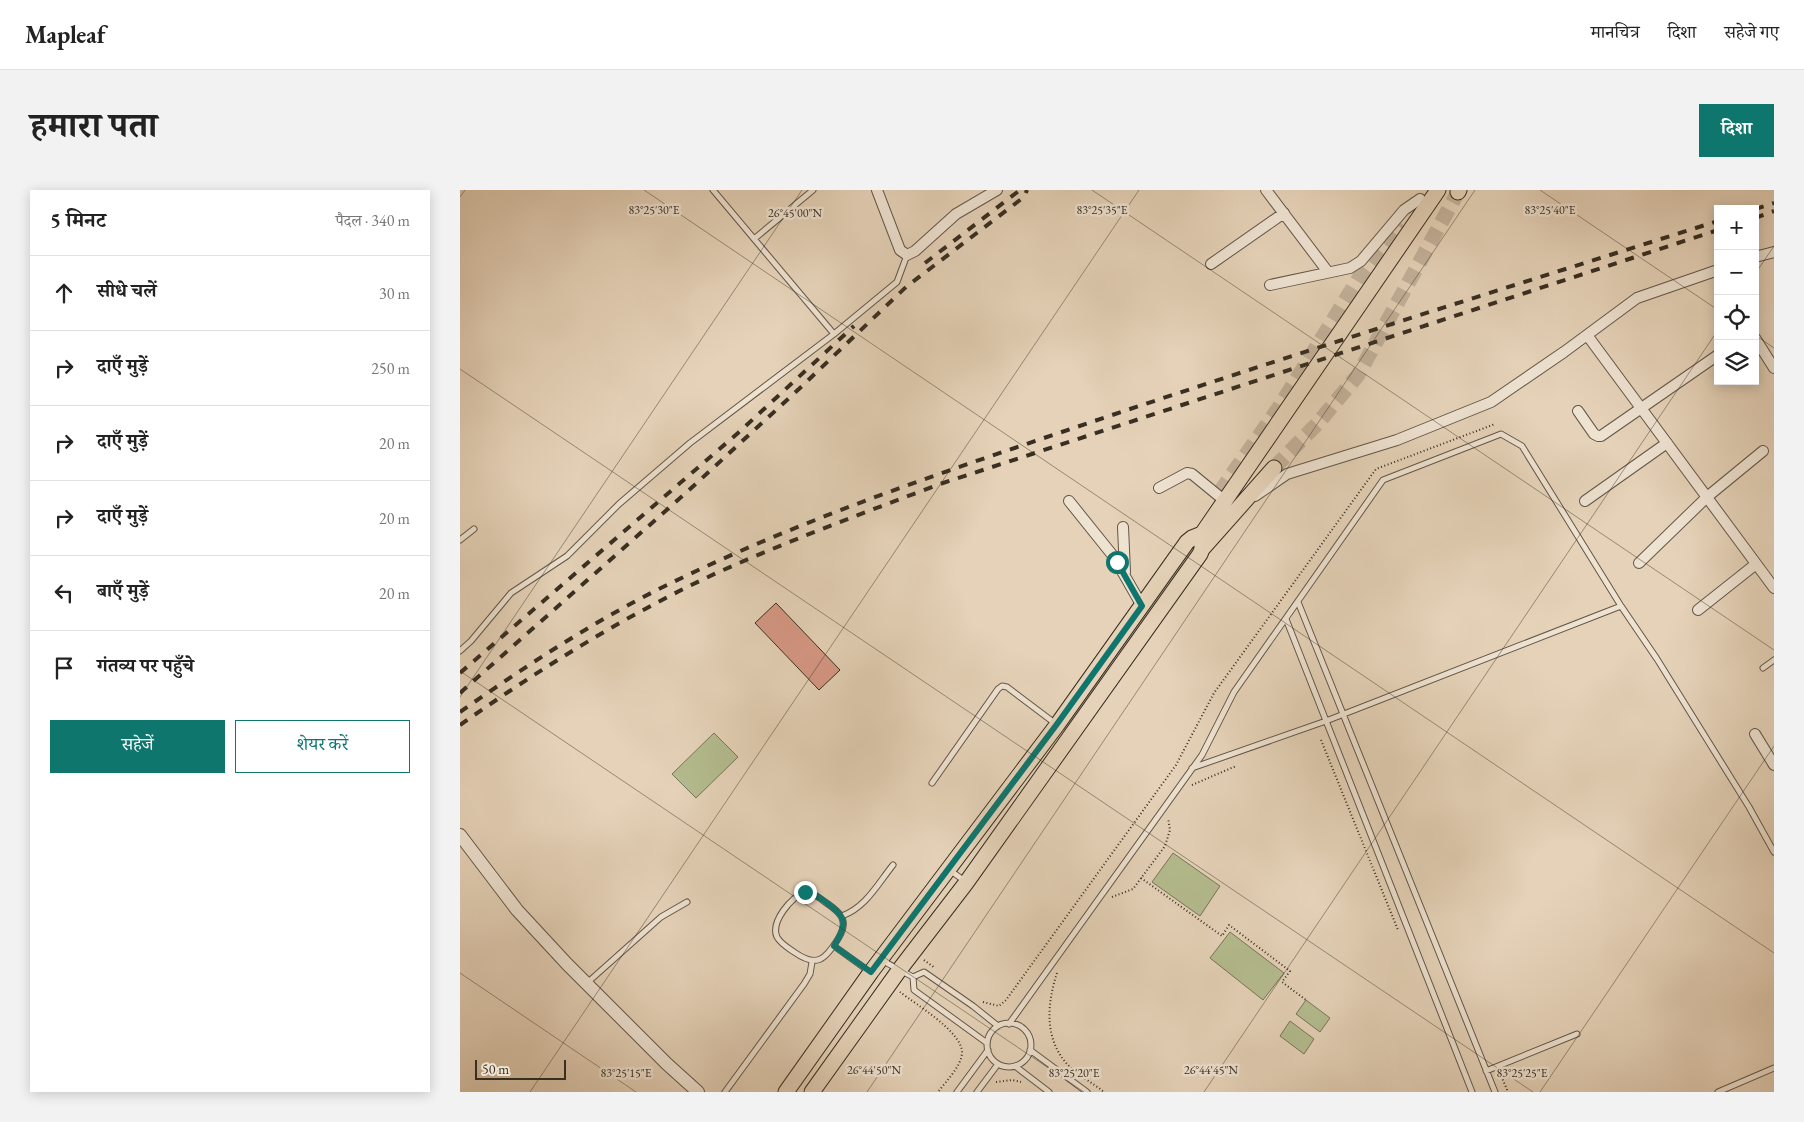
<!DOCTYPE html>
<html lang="hi">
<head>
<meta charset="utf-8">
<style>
  body { margin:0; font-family:"EB Garamond","Noto Serif Devanagari",serif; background:#f2f2f2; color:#222 }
  .controls { position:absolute; right:15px; top:15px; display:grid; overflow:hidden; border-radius:0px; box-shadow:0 2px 12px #0003 }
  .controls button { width:45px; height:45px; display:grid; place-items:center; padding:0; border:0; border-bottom:1px solid #e0e0e0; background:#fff; color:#222; font:25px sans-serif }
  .scale { position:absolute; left:15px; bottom:12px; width:91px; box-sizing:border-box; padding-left:5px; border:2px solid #382e22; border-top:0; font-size:14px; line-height:18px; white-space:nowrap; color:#382e22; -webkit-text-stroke:4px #eee2d1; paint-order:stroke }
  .stop { position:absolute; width:15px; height:15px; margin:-11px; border:4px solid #0f766e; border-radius:50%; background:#fff }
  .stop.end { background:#0f766e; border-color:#fff; box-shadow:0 1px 5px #0008 }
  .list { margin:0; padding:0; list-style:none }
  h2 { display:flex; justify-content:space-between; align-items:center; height:65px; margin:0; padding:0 20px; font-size:21px }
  h2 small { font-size:16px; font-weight:400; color:#767676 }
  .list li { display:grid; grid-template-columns:32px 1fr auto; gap:15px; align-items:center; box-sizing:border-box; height:75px; padding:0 20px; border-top:1px solid #e0e0e0 }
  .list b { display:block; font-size:19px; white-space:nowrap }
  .list em { font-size:16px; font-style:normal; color:#767676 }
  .actions { display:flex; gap:10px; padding:15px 20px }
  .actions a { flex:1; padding:11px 0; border:1px solid #0f766e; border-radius:0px; text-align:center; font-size:18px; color:#0f766e }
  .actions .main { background:#0f766e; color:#fff }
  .icon { flex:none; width:28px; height:28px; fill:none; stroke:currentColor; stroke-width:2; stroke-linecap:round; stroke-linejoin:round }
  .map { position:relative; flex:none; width:1314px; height:902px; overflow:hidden; border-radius:0px }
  header { display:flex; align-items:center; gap:30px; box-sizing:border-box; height:70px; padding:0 25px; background:#fff; border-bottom:1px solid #e0e0e0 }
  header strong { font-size:24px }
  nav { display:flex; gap:28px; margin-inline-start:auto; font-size:18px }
  .intro { display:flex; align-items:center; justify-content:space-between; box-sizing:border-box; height:120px; padding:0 30px }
  h1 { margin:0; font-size:35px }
  .button { padding:12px 22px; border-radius:0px; background:#0f766e; color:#fff; font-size:18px; font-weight:700 }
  main { display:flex; gap:30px; padding:0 30px }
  aside { flex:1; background:#fff; border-radius:0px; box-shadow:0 2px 12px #0003 }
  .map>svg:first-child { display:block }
  .park { fill:#b4bc8f; stroke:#767558 }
  .building { fill:#d79885; stroke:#382e22 }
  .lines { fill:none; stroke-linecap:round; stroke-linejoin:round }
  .primary-tunnel { stroke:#c2b19a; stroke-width:15; stroke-dasharray:15 8; stroke-linecap:butt }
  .service-casing { stroke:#635748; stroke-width:7 }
  .minor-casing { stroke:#635748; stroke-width:12 }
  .tertiary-casing { stroke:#635748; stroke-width:14 }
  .primary-casing { stroke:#382e22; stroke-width:17 }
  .path { stroke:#382e22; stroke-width:2; stroke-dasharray:1 2.5; stroke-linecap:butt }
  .service { stroke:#eee2d1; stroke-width:5 }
  .minor { stroke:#eee2d1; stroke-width:10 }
  .tertiary { stroke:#eee2d1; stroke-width:12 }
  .primary { stroke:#e5d2b8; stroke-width:15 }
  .rail { stroke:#382e22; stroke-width:4; stroke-dasharray:9 9; stroke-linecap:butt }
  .route { stroke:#0f766e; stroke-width:6 }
  .ticks { fill:none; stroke:#382e22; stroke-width:1; stroke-opacity:0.45 }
  .ticks-label { font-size:12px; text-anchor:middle; fill:#382e22; stroke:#eee2d1; stroke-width:5; stroke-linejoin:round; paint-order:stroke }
</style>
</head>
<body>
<header>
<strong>Mapleaf</strong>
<nav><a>मानचित्र</a><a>दिशा</a><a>सहेजे गए</a></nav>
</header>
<div class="intro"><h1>हमारा पता</h1><a class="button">दिशा</a></div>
<main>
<aside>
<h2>5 मिनट<small>पैदल · 340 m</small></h2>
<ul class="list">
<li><svg class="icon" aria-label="ahead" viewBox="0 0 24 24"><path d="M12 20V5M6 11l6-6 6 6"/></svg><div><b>सीधे चलें</b></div><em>30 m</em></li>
<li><svg class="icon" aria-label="right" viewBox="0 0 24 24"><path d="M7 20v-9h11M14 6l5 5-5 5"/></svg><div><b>दाएँ मुड़ें</b></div><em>250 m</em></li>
<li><svg class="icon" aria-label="right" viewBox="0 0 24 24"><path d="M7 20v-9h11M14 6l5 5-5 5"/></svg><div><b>दाएँ मुड़ें</b></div><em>20 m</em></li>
<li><svg class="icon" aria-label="right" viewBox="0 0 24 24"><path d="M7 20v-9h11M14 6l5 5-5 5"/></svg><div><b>दाएँ मुड़ें</b></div><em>20 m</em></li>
<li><svg class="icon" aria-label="left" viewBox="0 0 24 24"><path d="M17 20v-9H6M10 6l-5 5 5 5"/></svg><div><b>बाएँ मुड़ें</b></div><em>20 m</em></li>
<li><svg class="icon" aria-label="arrive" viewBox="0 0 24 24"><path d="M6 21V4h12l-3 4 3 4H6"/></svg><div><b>गंतव्य पर पहुँचे</b></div></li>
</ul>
<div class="actions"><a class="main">सहेजें</a><a>शेयर करें</a></div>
</aside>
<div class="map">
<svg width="1314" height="902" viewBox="0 0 1314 902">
  <rect width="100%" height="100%" fill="#e5d2b8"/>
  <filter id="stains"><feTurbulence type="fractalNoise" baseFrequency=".004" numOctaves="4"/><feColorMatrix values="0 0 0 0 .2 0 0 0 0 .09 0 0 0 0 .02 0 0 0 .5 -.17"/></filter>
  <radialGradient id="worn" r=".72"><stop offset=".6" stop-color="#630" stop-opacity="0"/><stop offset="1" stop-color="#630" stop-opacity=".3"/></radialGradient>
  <!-- park -->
  <path class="park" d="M254 543 278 567 236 608 212 584Z
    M713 663 760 696 740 726 692 692Z
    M770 742 824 783 803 810 750 768Z
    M846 810 870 828 860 842 836 824Z
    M830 831 854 849 844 864 820 846Z"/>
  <!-- building -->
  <path class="building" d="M316 413 380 480 359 500 295 433Z"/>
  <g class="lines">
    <!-- primary-tunnel -->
    <path class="primary-tunnel" d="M814 278 858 233 898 185 998 2
      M759 303 820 216 899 88 942 34"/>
    <defs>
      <path id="service" d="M253 0 374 144 437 92 447 65
        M294 49 353 0
        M0 350 14 339
        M838 412 1035 902
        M826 429 1012 902
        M0 461 11 451 51 403 107 366 159 314 230 253 374 144
        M1303 478 1314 470
        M732 578 866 531 1161 416
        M472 593 538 499 542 496 547 497 596 534
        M491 681 506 692
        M345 702C353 703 359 707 365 712 380 722 390 730 378 749 365 770 357 778 334 762 328 758 320 753 317 747 310 732 332 706 345 702Z
        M382 726C406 717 417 695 433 675
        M374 756 410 782
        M423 771 453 787
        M453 787 464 782 513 816 538 836
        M453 787 454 800 527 853
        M127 793 201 727 227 712
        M527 855a22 22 0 1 1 44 0a22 22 0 1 1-44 0Z
        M549 834 742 565 774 502 923 290 1041 244 1062 256 1161 416 1197 469 1289 617 1314 662
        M570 860 627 902
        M555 876 589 902
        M1026 881 1117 844
        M265 902 344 794 350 784 352 772
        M497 902 528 860
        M517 902 538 874
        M1258 902 1314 878"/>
      <path id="minor" d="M417 0 440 60 447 65 455 61 496 24 537 0
        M806 0 868 82
        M1295 67 1314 62
        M751 74 824 23
        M810 95 890 78 901 71 944 20 960 9
        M1127 145 1314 398
        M1295 148 1314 178
        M1118 221 1134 244 1138 246H1141L1258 165
        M699 298 727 283 732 284 765 311
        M795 306 827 284 937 250 1031 212 1104 162 1177 108 1258 80
        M609 311 654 367 682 416
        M1125 311 1207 253
        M663 337 665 382
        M1179 373 1247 307 1303 261
        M1238 420 1296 374
        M1295 544 1314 575"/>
      <path id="tertiary" d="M0 645 57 720 107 774 207 874 238 902"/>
      <path id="primary" d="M998 2 999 0
        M742 359 814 278
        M326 902 411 782 597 535 727 352 732 348 742 344 978 0
        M352 902 440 779 506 693 740 364 742 359V344"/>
    </defs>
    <!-- service casing -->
    <use href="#service" class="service-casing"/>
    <!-- minor casing -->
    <use href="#minor" class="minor-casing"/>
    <!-- tertiary casing -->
    <use href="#tertiary" class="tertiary-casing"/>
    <!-- primary casing -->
    <use href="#primary" class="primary-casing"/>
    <!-- path -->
    <path class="path" d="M861 550 938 740
      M732 595 776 576
      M681 688 762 746 769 735 830 781 822 792 846 810
      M652 707 673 699 705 656 710 640 708 628
      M464 770 475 778
      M597 783C587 814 584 848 607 874 617 885 633 893 644 902
      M440 802C455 814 503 842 502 863 501 877 486 891 478 902
      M523 812 539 816 546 810 716 575 754 503 916 279 1035 234
      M1040 883 1048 902
      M536 892 552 890 561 892"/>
    <!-- service -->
    <use href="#service" class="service"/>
    <!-- minor -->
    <use href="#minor" class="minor"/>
    <!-- tertiary -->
    <use href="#tertiary" class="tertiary"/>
    <!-- primary -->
    <use href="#primary" class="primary"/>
    <!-- rail -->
    <path class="rail" d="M1295 19 1314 13
      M1295 28 1314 21
      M465 73 560 0
      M0 483 278 243 394 136
      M0 503 228 301 340 198 446 97 564 7 567 0
      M0 522C63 478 128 435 197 400 347 325 508 274 667 220 863 155 1061 93 1258 31
      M0 535C81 478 171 422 261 381 333 349 406 322 480 294L1258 40"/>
  </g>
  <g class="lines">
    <!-- route -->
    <path class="route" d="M345 702C354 703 360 708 367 713 388 728 387 734 374 756L411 782 597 534 682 416 657 372"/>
  </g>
  <!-- ticks -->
  <path class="ticks" d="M184 0 1314 763M632 0 1314 460M1080 0 1258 120M0 7 5 0M1295 84 1314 56M1295 145 1314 158M0 179 1073 902M0 481 624 902M0 507 342 0M0 783 176 902M70 902 679 0M407 902 1015 0M744 902 1258 140M1080 902 1314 556"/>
  <g class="ticks-label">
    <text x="1090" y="24">83°25'40"E</text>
    <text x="194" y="24">83°25'30"E</text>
    <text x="642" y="24">83°25'35"E</text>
    <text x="335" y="27">26°45'00"N</text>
    <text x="414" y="884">26°44'50"N</text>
    <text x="751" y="884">26°44'45"N</text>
    <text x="166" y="887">83°25'15"E</text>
    <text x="614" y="887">83°25'20"E</text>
    <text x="1062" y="887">83°25'25"E</text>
  </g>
  <rect width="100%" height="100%" filter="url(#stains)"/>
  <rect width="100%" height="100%" fill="url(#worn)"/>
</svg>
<div class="controls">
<button>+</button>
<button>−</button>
<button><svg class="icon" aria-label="locate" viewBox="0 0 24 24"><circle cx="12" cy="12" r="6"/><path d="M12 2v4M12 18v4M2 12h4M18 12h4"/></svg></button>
<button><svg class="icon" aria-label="layers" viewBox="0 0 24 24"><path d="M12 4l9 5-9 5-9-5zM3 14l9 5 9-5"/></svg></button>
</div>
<div class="scale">50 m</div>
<div class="stop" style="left:657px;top:372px"></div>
<div class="stop end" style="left:345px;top:702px"></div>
</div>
</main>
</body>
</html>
